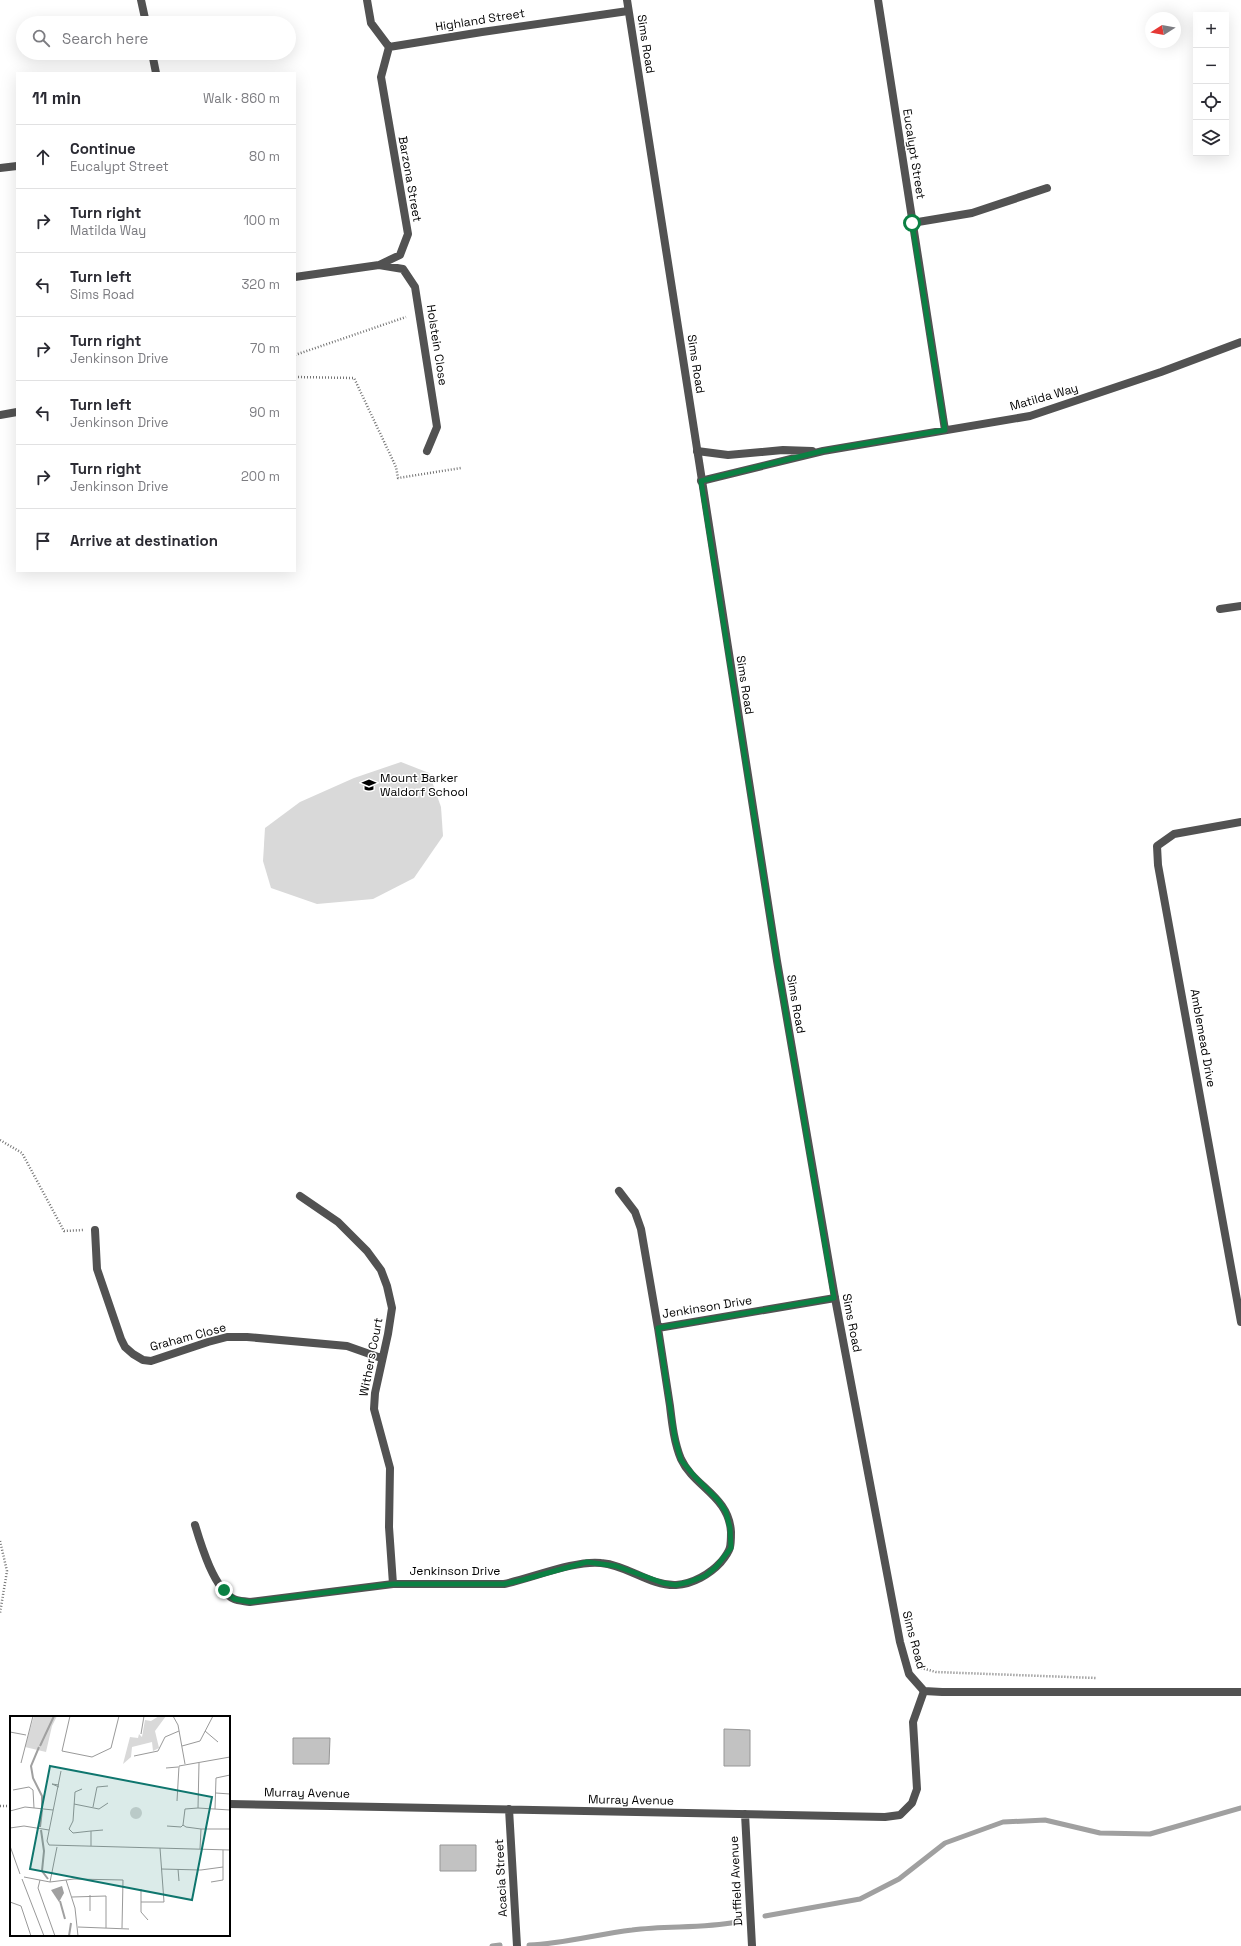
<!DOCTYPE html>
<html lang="en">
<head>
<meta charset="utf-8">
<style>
  body { margin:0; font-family:"Space Grotesk",sans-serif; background:#f2f2f3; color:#2b2b33 }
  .controls { position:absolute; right:12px; top:12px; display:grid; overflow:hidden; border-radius:0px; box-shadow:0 4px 16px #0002 }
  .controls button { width:36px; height:36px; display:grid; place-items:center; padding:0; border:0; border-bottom:1px solid #e1e1e2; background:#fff; color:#2b2b33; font:20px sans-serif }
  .compass { position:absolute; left:1145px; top:12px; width:36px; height:36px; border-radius:50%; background:#fff; box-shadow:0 4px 16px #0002; rotate:259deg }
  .stop { position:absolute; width:12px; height:12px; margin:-9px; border:3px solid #0b8043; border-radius:50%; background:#fff }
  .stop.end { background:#0b8043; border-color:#fff; box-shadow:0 1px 4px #0008 }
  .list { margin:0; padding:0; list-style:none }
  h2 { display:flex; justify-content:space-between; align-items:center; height:52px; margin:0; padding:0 16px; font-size:17px }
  h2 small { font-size:13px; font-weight:400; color:#7c7c81 }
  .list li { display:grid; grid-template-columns:26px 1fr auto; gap:12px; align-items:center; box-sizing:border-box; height:64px; padding:0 16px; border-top:1px solid #e1e1e2 }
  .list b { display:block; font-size:15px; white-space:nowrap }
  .list p { margin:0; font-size:13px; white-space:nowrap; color:#7c7c81 }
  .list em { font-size:13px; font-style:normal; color:#7c7c81 }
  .icon { flex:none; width:22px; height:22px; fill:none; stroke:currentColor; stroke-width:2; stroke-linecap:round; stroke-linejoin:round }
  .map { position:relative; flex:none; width:1241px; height:1946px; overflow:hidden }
  .search { position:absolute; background:#fff; box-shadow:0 4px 16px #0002; left:16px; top:16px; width:280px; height:44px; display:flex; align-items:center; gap:10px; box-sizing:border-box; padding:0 14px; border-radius:22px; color:#7c7c81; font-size:15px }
  .panel { position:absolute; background:#fff; box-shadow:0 4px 16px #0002; left:16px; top:72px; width:280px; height:500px; border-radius:0px }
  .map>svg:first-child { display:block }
  .green { fill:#d9d9d9 }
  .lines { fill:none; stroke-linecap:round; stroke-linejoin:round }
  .stream { stroke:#a0a0a0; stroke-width:5 }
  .building { fill:#c2c2c2; stroke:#969696 }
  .path { stroke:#747474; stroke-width:2.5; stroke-dasharray:1 2; stroke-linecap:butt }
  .minor { stroke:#525252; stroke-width:8 }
  .tertiary { stroke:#525252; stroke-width:8 }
  .route { stroke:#0b8043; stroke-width:5 }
  .labels { text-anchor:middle; stroke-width:3; stroke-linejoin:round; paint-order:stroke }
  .street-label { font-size:12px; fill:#000; stroke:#fff }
  .poi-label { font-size:12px; fill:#000; stroke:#fff; text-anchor:start }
  .inset-river { fill:none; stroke:#a0a0a0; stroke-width:2 }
  .inset-road { fill:none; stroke:#999; stroke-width:1 }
  .view { fill:#0f766e; fill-opacity:0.15; stroke:#0f766e; stroke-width:2 }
  .inset-edge { fill:none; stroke:#000; stroke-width:2 }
</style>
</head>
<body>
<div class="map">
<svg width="1241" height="1946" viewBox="0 0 1241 1946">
  <rect width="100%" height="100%" fill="#fff"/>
  <!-- green -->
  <path class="green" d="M401 762 429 773 441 807 443 836 414 878 373 899 317 904 271 888 263 861 265 828 300 802 354 778Z"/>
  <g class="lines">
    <!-- stream -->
    <path class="stream" d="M765 1916 860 1899 899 1879 945 1843 1003 1822 1045 1820 1100 1833 1150 1834 1241 1808
      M529 1945C564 1944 597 1934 632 1930 667 1925 702 1929 736 1922
      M492 1946 500 1945"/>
  </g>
  <!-- building -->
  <path class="building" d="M724 1729 750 1730V1766H724Z
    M293 1738H330L329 1764H293Z
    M440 1845H476V1871H440Z"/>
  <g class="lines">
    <!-- path -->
    <path class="path" d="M295 355 406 317
      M295 377 354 378 396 467 398 478 461 468
      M0 1140 22 1153 64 1231 84 1230
      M0 1541 7 1571 0 1613
      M921 1668 936 1672 1096 1678
      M0 1806H11"/>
    <!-- minor -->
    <path class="minor" d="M141 0 146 23
      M367 0 371 23 389 47 482 32 628 11
      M878 0 945 430
      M152 53 156 73
      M0 168 17 166
      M912 223 972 213 1047 188
      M379 265 403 269 415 287 437 427 427 451
      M295 277 379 265 400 255 408 234 381 77 389 47
      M0 415 17 412
      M697 451 728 455 783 450 812 451
      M701 481 823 451 1030 416 1161 372 1241 342
      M1220 609 1241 606
      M1241 822 1174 834 1157 846 1158 865 1241 1322
      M619 1191 635 1212 641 1229 658 1328
      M300 1196 338 1222 367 1251 381 1270 387 1286 392 1308 388 1334 375 1393 374 1409 390 1468 389 1527 393 1584
      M95 1230 97 1269 121 1339 125 1347 133 1354 143 1360 151 1361 208 1342 227 1337H247L347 1346 381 1358
      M195 1525C201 1545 214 1589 234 1599 238 1601 245 1601 250 1602L393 1584H504C532 1578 575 1560 601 1563 627 1565 650 1586 676 1585 693 1584 710 1574 721 1562 731 1550 731 1547 731 1532 729 1496 694 1487 681 1459 674 1442 672 1423 670 1406 666 1380 662 1354 658 1328L835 1298
      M229 1804 885 1817 900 1815 912 1803 917 1789 913 1722 924 1691
      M509 1809 517 1946
      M745 1814 752 1946"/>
    <!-- tertiary -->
    <path class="tertiary" d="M627 0 777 961 835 1298 900 1642 909 1674 924 1691 942 1692H1241"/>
  </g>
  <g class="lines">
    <!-- route -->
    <path class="route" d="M224 1590 234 1599 250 1602 393 1584H504L522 1580 587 1562 616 1566 663 1583 676 1585 689 1582 705 1576 716 1567 731 1548 730 1528 726 1512 718 1500 695 1477 681 1460 675 1439 658 1328 834 1298 777 961 701 481 822 451 945 430 912 223"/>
  </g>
  <!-- icons -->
  <defs>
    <symbol id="school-bare" viewBox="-9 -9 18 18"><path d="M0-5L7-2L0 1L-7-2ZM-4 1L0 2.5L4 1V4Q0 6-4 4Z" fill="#000" stroke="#fff" stroke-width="2.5" paint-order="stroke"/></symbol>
  </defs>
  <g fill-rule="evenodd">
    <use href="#school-bare" x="359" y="775" width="20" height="20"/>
  </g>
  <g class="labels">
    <!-- street labels -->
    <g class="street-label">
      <text transform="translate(480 20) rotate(-9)" y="4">Highland Street</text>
      <text transform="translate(646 44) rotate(81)" y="4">Sims Road</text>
      <text transform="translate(914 154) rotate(81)" y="4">Eucalypt Street</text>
      <text transform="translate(410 179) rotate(80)" y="4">Barzona Street</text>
      <text transform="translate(437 345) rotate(81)" y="4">Holstein Close</text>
      <text transform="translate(696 364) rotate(81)" y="4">Sims Road</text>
      <text transform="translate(1044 397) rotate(-16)" y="4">Matilda Way</text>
      <text transform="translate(745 685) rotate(81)" y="4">Sims Road</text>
      <text transform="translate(796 1004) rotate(80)" y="4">Sims Road</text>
      <text transform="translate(1203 1038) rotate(80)" y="4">Amblemead Drive</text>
      <text transform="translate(707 1307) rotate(-9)" y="4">Jenkinson Drive</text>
      <text transform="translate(852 1323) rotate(79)" y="4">Sims Road</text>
      <text transform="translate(188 1337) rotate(-15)" y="4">Graham Close</text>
      <text transform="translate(371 1357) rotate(-79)" y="4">Withers Court</text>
      <text x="455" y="1575">Jenkinson Drive</text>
      <text transform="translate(914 1640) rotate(75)" y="4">Sims Road</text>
      <text transform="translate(307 1793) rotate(1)" y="4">Murray Avenue</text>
      <text transform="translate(631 1800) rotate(1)" y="4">Murray Avenue</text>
      <text transform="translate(501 1878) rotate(-93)" y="4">Acacia Street</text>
      <text transform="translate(736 1881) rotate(-93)" y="4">Duffield Avenue</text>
    </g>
    <!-- poi labels -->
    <g class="poi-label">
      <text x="380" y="782">Mount Barker<tspan x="380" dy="14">Waldorf School</tspan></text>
    </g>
  </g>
  <!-- overview -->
  <g transform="translate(10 1716)">
    <rect width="220" height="220" fill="#fff"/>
    <path d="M24 0H47L42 10 36 36 15 31ZM149 0H156L145 15 149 32 143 35 142 26 122 31 121 41 113 48 120 21 128 22 129 18 132 21 135 4 141 5ZM120 97a6 6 0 1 1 12 0a6 6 0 1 1-12 0Z" fill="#d9d9d9"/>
    <path d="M52 170 54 177 49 186 41 174Z" fill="#a0a0a0"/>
    <path class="inset-river" d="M30 30 44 0M29 31 21 50 23 62 32 80V92M30 111 32 94M31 114 34 135 32 155 38 163M50 185 55 203M59 220 61 207"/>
    <path class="inset-road" d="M60 0 52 35 82 41 101 32 109 0M163 0 168 9 175 48M195 15 208 26M0 16 16 19M131 18 134 0M172 30 190 25 203 0M124 40 148 35 155 21 169 15M11 47 23 0M189 47 188 92 220 94M156 52 168 51M51 55 37 125 39 129 220 134M49 71 42 68 49 69M72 73 65 76 63 105 59 113 63 117 81 115V130M3 74 19 71 23 74 24 92M206 77 220 78M167 85 169 50 220 41M64 88 89 93 98 87M83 91 87 71 98 70M188 92 175 93 173 109 176 111 191 113M205 93 206 62 220 59M0 95 15 91 43 94M157 110 171 111 173 109M0 112 14 110 39 114M81 115 93 114M0 130 10 158M190 133 191 113H220M151 153 191 154 213 151M168 153 169 165M14 161 40 166 47 131M12 163 34 220M30 164 28 172 45 220M56 164 65 192 68 220M40 166 64 163 113 164 112 212M201 166 213 164V134M131 173V196L138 204M62 181 96 180V212M0 186 11 190 21 220M131 186H154L150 132M80 195V179M68 211 119 213"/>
    <path class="view" d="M40 50 202 81 182 184 20 153Z"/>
    <rect width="220" height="220" class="inset-edge"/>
  </g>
</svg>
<div class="controls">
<button>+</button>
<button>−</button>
<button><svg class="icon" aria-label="locate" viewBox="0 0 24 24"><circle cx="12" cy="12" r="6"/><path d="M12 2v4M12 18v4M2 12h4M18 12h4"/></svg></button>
<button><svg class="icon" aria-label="layers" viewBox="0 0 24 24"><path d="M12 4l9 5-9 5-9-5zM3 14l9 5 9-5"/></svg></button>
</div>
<svg class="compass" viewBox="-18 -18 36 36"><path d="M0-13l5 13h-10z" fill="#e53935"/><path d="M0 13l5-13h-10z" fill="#7c7c81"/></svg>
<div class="stop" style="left:912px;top:223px"></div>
<div class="stop end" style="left:224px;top:1590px"></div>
<div class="search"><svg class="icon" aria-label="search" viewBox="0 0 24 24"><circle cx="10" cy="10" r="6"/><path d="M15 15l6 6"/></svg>Search here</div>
<section class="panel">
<h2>11 min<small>Walk · 860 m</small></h2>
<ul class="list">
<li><svg class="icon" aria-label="ahead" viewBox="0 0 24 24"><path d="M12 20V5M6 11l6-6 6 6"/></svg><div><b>Continue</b><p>Eucalypt Street</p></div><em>80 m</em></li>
<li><svg class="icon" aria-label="right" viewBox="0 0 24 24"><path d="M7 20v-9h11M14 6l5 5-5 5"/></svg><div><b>Turn right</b><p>Matilda Way</p></div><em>100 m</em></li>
<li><svg class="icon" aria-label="left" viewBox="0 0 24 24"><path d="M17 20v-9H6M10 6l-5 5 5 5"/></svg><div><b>Turn left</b><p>Sims Road</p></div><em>320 m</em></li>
<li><svg class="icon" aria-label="right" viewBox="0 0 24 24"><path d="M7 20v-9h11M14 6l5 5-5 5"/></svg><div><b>Turn right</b><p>Jenkinson Drive</p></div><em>70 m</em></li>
<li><svg class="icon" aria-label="left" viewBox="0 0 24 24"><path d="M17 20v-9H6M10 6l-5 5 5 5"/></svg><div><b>Turn left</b><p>Jenkinson Drive</p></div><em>90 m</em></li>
<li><svg class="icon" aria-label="right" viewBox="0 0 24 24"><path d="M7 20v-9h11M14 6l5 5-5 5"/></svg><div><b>Turn right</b><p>Jenkinson Drive</p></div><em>200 m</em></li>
<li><svg class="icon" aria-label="arrive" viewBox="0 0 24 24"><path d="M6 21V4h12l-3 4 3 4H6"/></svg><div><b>Arrive at destination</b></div></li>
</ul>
</section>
</div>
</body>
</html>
